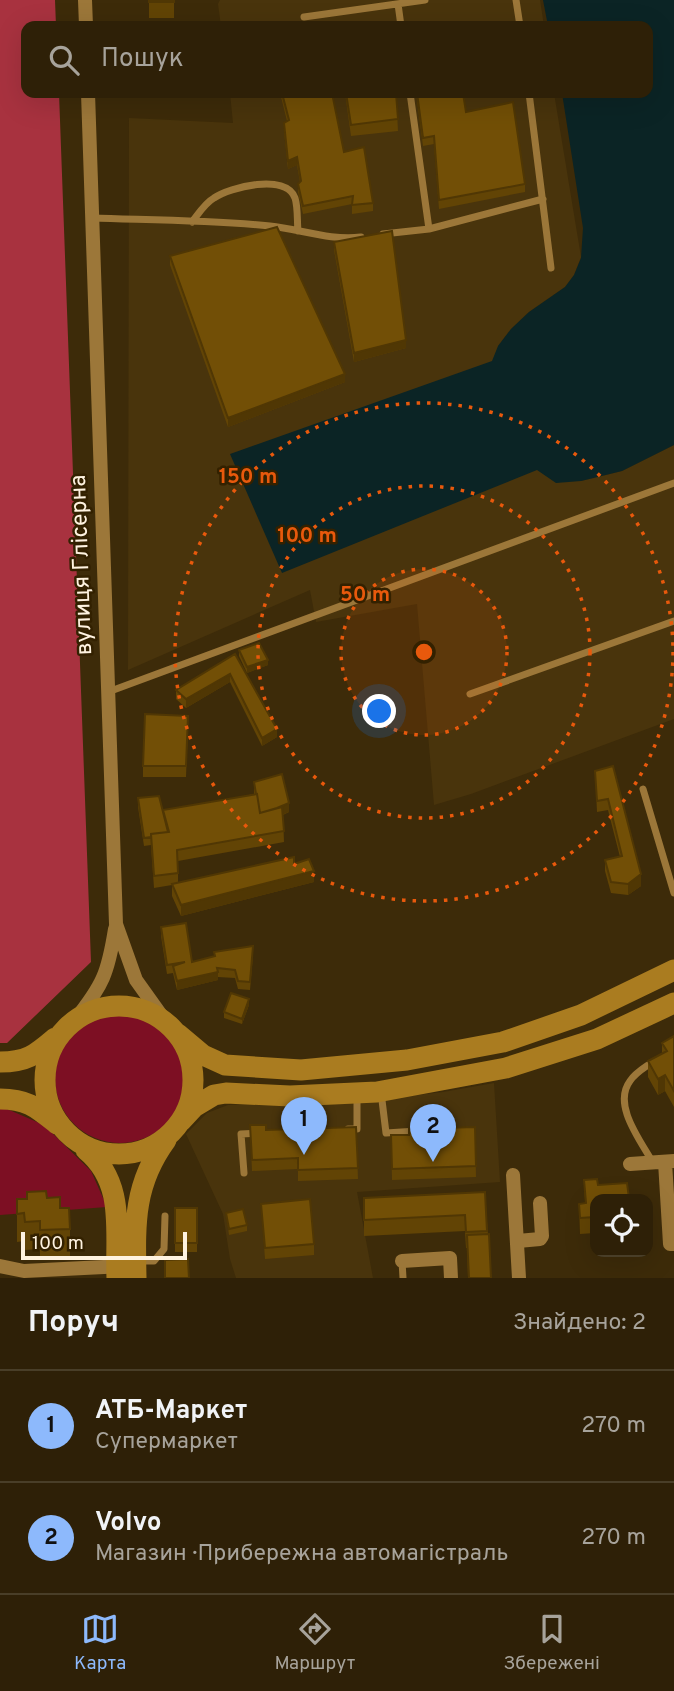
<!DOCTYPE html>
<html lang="uk">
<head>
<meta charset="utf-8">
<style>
  body { margin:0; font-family:Overpass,sans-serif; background:#3a2d15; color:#f1f3f6 }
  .controls { position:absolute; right:21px; bottom:21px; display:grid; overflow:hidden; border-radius:14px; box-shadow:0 7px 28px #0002 }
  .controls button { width:63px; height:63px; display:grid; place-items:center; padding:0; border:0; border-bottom:2px solid #493e28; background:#2e2007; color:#f1f3f6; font:35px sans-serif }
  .scale { position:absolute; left:21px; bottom:18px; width:166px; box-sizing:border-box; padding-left:7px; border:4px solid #fff3e0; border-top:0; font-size:19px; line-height:24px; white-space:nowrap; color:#fff3e0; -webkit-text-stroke:5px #332100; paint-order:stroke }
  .you { position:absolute; left:380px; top:712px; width:24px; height:24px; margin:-18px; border:5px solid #fff; border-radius:50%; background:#1a73e8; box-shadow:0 0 0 10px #1a73e833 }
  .badge { display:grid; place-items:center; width:46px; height:46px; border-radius:50%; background:#8db9fc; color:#111; font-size:23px; font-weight:700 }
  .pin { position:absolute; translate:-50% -58px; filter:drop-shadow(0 2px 4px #0008) }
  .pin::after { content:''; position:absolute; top:37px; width:24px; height:21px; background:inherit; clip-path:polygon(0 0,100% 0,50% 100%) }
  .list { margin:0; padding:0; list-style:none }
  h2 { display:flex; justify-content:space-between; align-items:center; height:91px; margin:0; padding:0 28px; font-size:30px }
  h2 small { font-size:23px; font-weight:400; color:#a7a39b }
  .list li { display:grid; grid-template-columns:46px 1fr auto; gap:21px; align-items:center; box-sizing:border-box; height:112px; padding:0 28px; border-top:2px solid #493e28 }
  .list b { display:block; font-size:26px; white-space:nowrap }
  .list p { margin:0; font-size:23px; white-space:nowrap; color:#a7a39b }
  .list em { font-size:23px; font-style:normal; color:#a7a39b }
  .icon { flex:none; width:38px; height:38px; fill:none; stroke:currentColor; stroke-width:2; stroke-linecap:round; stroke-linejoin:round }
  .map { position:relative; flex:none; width:674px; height:1278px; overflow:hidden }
  .search { position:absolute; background:#2e2007; box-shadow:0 7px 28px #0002; left:21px; right:21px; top:21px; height:77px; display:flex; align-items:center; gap:18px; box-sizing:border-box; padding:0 24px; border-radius:14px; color:#a7a39b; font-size:26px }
  .sheet { height:315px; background:#2e2007 }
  nav { display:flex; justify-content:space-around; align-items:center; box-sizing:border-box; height:98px; border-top:2px solid #493e28; background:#2e2007; font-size:19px; color:#a7a39b }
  nav a { display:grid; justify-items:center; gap:4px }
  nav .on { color:#8db9fc }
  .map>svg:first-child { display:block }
  .built { fill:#49340c }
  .green { fill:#7d0f23 }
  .forest { fill:#a8323f }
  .water { fill:#0b2425 }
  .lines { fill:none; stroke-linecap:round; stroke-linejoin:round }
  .service { stroke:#9c7739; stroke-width:7 }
  .minor { stroke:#9c7739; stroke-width:14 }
  .primary { stroke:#aa7c20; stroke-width:21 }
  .wall { fill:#624405 }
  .shaded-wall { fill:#503704 }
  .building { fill:#724f06; stroke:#503704; stroke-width:2 }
  .ring { fill:none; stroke:#e8590c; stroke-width:3.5; stroke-dasharray:3.5 7 }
  .labels { text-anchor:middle; stroke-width:5; stroke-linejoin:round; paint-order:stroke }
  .street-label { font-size:23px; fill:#fff3e0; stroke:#332100 }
  .centre { fill:#e8590c; stroke:#332100; stroke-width:3.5 }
  .ring-label { font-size:21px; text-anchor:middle; font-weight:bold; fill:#e8590c; stroke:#332100; stroke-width:5; stroke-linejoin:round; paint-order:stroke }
</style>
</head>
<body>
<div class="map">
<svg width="674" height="1278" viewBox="0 0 674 1278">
  <rect width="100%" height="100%" fill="#3d2b09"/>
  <!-- built -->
  <path class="built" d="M220 0H540L544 26H221L218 4Z
    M230 93H554L581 257 574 275 565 287 529 312 511 329 498 346 581 481 622 471 674 445V719L471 794 434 805 417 604 316 622 310 590 128 670 129 118 233 123Z
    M494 1083 500 1182 357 1192 373 1278H236L230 1259 223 1214 186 1134 207 1113 228 1105 373 1100 443 1092Z"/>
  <!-- green -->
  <path class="green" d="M55 1078a65 65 0 1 1 130 0a65 65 0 1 1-130 0Z
    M0 1106 44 1125 91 1171 107 1207 0 1215Z"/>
  <!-- forest -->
  <path class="forest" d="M0 0H55L56 26H26V93H59L91 962 7 1043H0Z"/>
  <!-- water -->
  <path class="water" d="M543 0H674V445L622 471 581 481 556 483 537 470 282 573 230 454 492 361 498 346 511 329 529 312 565 287 574 275 581 258 583 228 562 93H648V26H548Z"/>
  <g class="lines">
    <!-- service -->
    <path class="service" d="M516 0 520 26
      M398 4 401 26
      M304 17 425 0
      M410 93 429 229
      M529 93 551 268
      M92 218C151 220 211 220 270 226 300 229 330 241 361 237
      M192 222C199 213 205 203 214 198 230 187 286 173 295 198 298 207 297 221 298 231
      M383 234 429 229 543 199
      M108 692 674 483
      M470 694 674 621
      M643 789 674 893
      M651 1063C644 1068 635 1073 630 1081 612 1105 641 1141 653 1163
      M381 1092 386 1133 417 1131
      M348 1129H357V1094
      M244 1173 241 1134 259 1133
      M137 1261H154L164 1249 165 1216
      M402 1261 403 1278"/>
    <!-- minor -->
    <path class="minor" d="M85 0 86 26
      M88 93 116 924 136 980 166 1022
      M75 1020C103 985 108 973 115 929
      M665 1162 670 1244H674
      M630 1164 674 1161
      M513 1175 519 1278
      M518 1241 540 1239 542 1236 540 1203
      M402 1261 450 1258 451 1278
      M0 1266 24 1271 124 1266"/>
    <!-- primary -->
    <path class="primary" d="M45 1080a74 74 0 1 1 148 0a74 74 0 1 1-148 0Z
      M178 1034 203 1055 225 1065 301 1070 407 1060 503 1042 581 1015 674 970
      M0 1062C27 1062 35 1055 55 1038
      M0 1099C27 1099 36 1107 57 1124
      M181 1121 194 1107 214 1095 226 1093 290 1096 377 1092 506 1068 597 1039 674 1003
      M86 1150C126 1183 115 1231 117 1278
      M136 1278C135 1225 133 1185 166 1140"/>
  </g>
  <!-- wall -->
  <path class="wall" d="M149 0H174V18H149Z
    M154 93H196V97H154Z
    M280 93H332L344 152 373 203V211L352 214V204L303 214 298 192V184L300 182 297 165 288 169 284 131V123L287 121Z
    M345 93H396L398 131 351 136Z
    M416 93H463L466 112 525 184V192L439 209 434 144 423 146Z
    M334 242 406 348 354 362 334 250Z
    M170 256 345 382 228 427 170 265Z
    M239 650 268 665 247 673 239 656Z
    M235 654 277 737 262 746 230 682 186 708 176 699V690Z
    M188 727 186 777H143V766Z
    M613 766 641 886 628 895 611 893 605 871V860L620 857 608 810 597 812 595 771Z
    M254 782 289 812 283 815 284 842 178 861V883L294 864 314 882 181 916 172 896V885L154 888 151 845 144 846 138 807V798L163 811 254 794Z
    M161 927 192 962 253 955 250 990 238 989 235 978 218 977V980L177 990 173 973 167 974 161 936Z
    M249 1005 242 1024 224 1018V1012Z
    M674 1036V1107L665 1091 658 1095 648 1077V1061L662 1053V1043Z
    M250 1125 266 1130 356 1127 358 1179 298 1181V1169L252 1171Z
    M475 1127 476 1177 392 1180 391 1135H409Z
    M584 1180 598 1185 627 1183 629 1199H595V1233L580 1234 579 1204 585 1203Z
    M485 1192 491 1278H468L467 1248H466L465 1231 364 1236V1198Z
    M47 1198 60 1208 70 1229V1257L40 1258V1249L25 1250 24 1241 17 1242V1199Z
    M261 1204 314 1244V1255L265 1259Z
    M175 1208H197V1252H175Z
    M226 1213 247 1225V1231L229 1235Z"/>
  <!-- shaded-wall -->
  <path class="shaded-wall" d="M297 157V165L288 169V161Z
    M406 340V348L354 362V353Z
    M345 374V382L228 427V418Z
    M268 660V665L247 673V667Z
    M230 674V682L186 708V699Z
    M277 729V737L262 746V738Z
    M289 803V812L260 824V816Z
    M314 871V882L181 916V905Z
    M641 874V886L628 895V884Z
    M218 972V980L177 990V981Z
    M249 999V1005L242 1024V1019Z
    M665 1075V1091L658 1095V1079Z"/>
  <!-- building -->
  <path class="building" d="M149 0H174V2H149Z
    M282 93H332L344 152 364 147 373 203 352 205 353 196 303 206 298 184 301 181 297 157 288 161 284 123 289 120Z
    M346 93H396L398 119 351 125Z
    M417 93H463L466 112 513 102 525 184 439 200 434 136 423 138Z
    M277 227 345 374 228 418 170 256Z
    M392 231 406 340 354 353 334 242Z
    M259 643 268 660 247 667 239 650Z
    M235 654 277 729 262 738 230 674 186 699 176 690Z
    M145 714 188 716 186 766H143Z
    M613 766 641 874 628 884 611 882 605 860 622 856 608 799 597 801 595 771Z
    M282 774 289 803 277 808 260 813 257 794H256L254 782Z
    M257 794 260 813 282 807 284 831 177 850 178 873 154 876 151 834 169 832 163 810Z
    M159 796 168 832 151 834V837L144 838 138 798Z
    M294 857V864L309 859 314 871 181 905 172 884Z
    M186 923 192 962 215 956 214 952 253 946 250 982 238 981 235 970 217 968 218 972 177 981 173 966 185 962 167 965 161 927Z
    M231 993 249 999 242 1019 224 1012Z
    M674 1036V1091L665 1075 658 1079 648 1061 667 1051 662 1043Z
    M250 1125H266V1130L356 1127 358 1168 298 1170V1158L252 1160Z
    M475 1127 476 1166 392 1169 391 1135H409V1129Z
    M597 1179 598 1185 627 1183 629 1198 595 1199V1217L580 1218 579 1204 586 1203 584 1180Z
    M46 1191 47 1198 60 1197V1208H69L70 1229 40 1230V1221L25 1222 24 1213 17 1214V1199H27V1192Z
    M485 1192 487 1231 466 1232 465 1215 364 1220V1198Z
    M310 1199 314 1244 265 1248 261 1204Z
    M175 1208H197V1243H175Z
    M243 1209 247 1225 229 1229 226 1213Z
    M489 1234 491 1278H469L467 1235Z
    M188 1259 189 1278H165V1260Z"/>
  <!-- distance rings -->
  <circle cx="424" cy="652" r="83" fill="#e8590c" fill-opacity=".12"/>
  <g class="ring">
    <circle cx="424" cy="652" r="83"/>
    <circle cx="424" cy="652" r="166"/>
    <circle cx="424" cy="652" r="249"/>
  </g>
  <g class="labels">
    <!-- street labels -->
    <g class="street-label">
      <text transform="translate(80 565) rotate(-92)" y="8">вулиця Глісерна</text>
    </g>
  </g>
  <circle cx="424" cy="652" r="10" class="centre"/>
  <g class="ring-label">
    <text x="248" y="483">150 m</text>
    <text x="307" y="542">100 m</text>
    <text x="365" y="601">50 m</text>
  </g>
</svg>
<div class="controls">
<button><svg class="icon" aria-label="locate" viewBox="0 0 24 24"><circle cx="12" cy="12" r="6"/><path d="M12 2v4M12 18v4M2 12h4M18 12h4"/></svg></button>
</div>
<div class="scale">100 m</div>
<div class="you"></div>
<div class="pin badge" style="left:304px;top:1155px">1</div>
<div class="pin badge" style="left:433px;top:1162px">2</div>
<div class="search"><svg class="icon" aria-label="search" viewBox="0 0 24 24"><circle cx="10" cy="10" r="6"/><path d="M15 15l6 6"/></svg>Пошук</div>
</div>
<section class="sheet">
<h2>Поруч<small>Знайдено: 2</small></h2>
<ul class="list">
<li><span class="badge">1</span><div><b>АТБ-Маркет</b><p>Супермаркет</p></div><em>270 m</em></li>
<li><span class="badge">2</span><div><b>Volvo</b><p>Магазин · Прибережна автомагістраль</p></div><em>270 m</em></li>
</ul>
</section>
<nav>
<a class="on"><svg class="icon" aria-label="map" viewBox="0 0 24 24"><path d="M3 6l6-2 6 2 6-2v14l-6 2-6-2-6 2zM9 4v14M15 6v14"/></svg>Карта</a>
<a><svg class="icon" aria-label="directions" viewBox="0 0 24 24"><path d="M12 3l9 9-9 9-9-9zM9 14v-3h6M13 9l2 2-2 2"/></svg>Маршрут</a>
<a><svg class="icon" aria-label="saved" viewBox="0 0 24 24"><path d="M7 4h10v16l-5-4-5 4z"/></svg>Збережені</a>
</nav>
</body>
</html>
